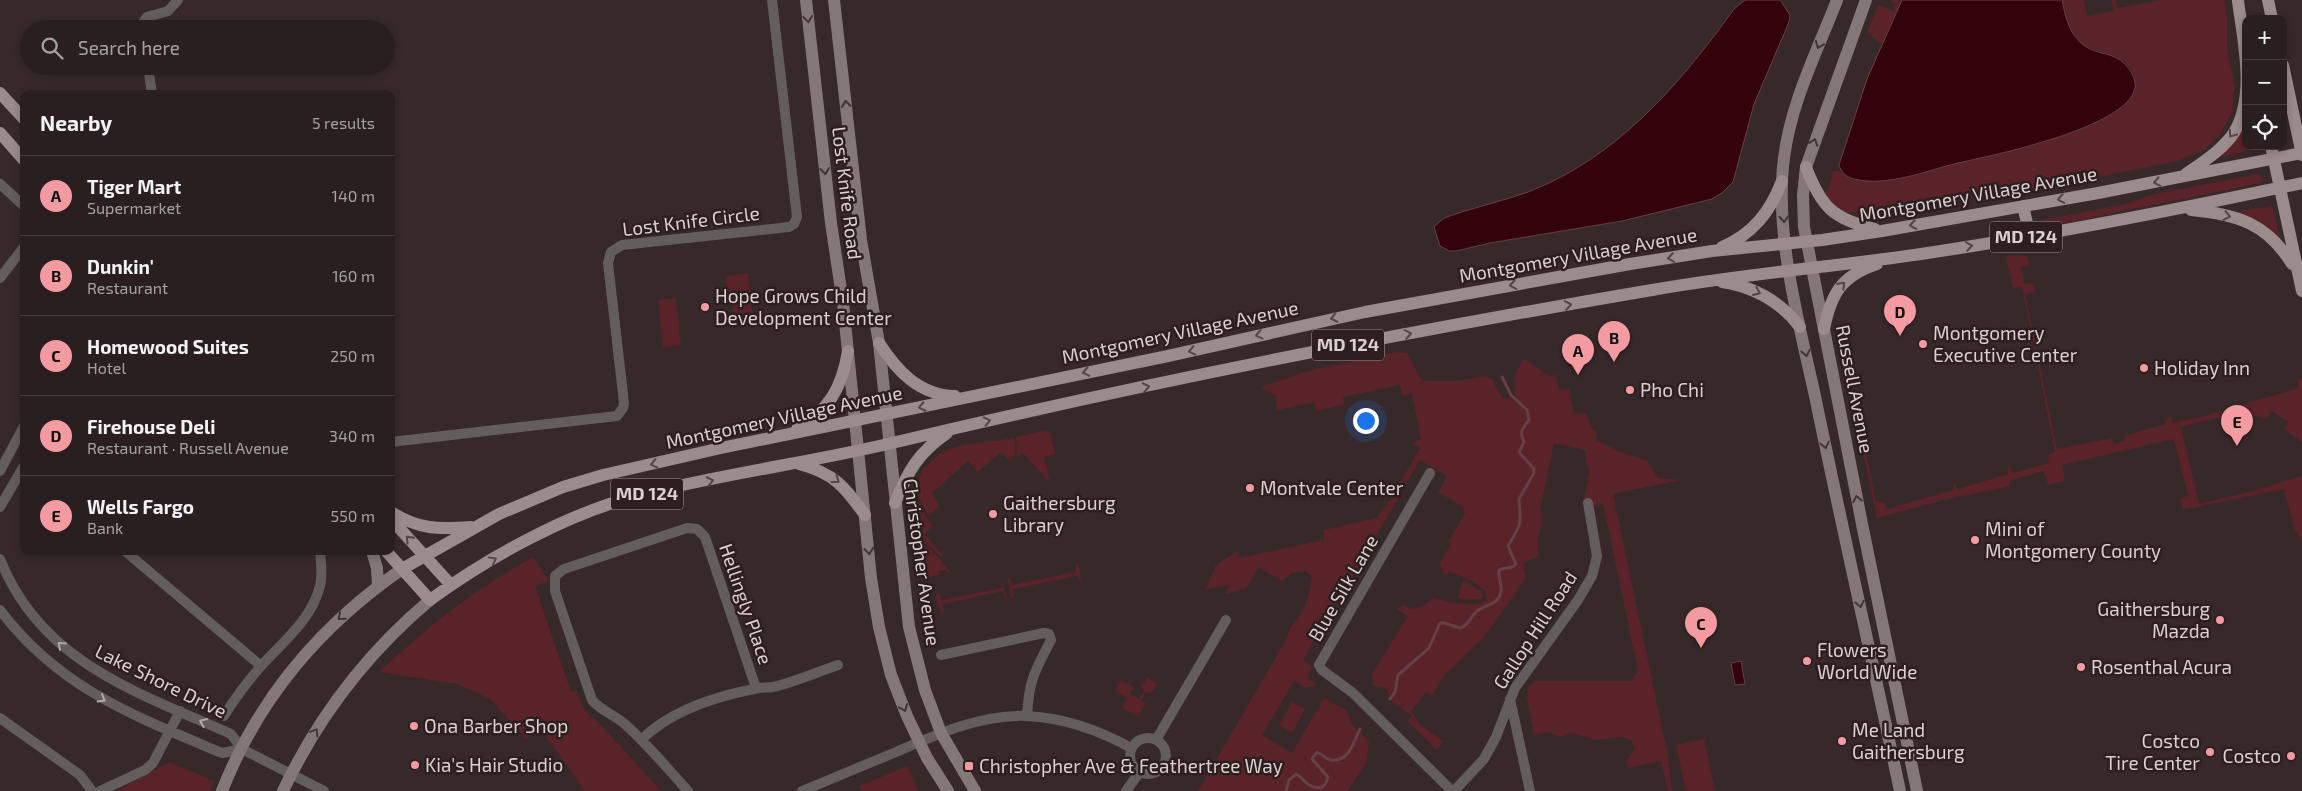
<!DOCTYPE html>
<html lang="en">
<head>
<meta charset="utf-8">
<style>
  body { margin:0; font-family:"Exo 2",sans-serif; background:#312728; color:#f1f3f6 }
  .controls { position:absolute; right:15px; top:15px; display:grid; overflow:hidden; border-radius:10px; box-shadow:0 2px 8px #0003 }
  .controls button { width:45px; height:45px; display:grid; place-items:center; padding:0; border:0; border-bottom:1px solid #453d3d; background:#291f1f; color:#f1f3f6; font:25px sans-serif }
  .you { position:absolute; left:1365px; top:420px; width:18px; height:18px; margin:-12px; border:4px solid #fff; border-radius:50%; background:#1a73e8; box-shadow:0 0 0 8px #1a73e833 }
  .badge { display:grid; place-items:center; width:32px; height:32px; border-radius:50%; background:#f49aa1; color:#111; font-size:16px; font-weight:700 }
  .pin { position:absolute; translate:-50% -41px; filter:drop-shadow(0 1px 2px #0008) }
  .pin::after { content:''; position:absolute; top:26px; width:18px; height:15px; background:inherit; clip-path:polygon(0 0,100% 0,50% 100%) }
  .list { margin:0; padding:0; list-style:none }
  h2 { display:flex; justify-content:space-between; align-items:center; height:65px; margin:0; padding:0 20px; font-size:21px }
  h2 small { font-size:16px; font-weight:400; color:#a5a2a4 }
  .list li { display:grid; grid-template-columns:32px 1fr auto; gap:15px; align-items:center; box-sizing:border-box; height:80px; padding:0 20px; border-top:1px solid #453d3d }
  .list b { display:block; font-size:19px; white-space:nowrap }
  .list p { margin:0; font-size:16px; white-space:nowrap; color:#a5a2a4 }
  .list em { font-size:16px; font-style:normal; color:#a5a2a4 }
  .icon { flex:none; width:28px; height:28px; fill:none; stroke:currentColor; stroke-width:2; stroke-linecap:round; stroke-linejoin:round }
  .map { position:relative; flex:none; width:2302px; height:791px; overflow:hidden }
  .search { position:absolute; background:#291f1f; box-shadow:0 2px 8px #0003; left:20px; top:20px; width:375px; height:55px; display:flex; align-items:center; gap:12px; box-sizing:border-box; padding:0 18px; border-radius:28px; color:#a5a2a4; font-size:19px }
  .panel { position:absolute; background:#291f1f; box-shadow:0 2px 8px #0003; left:20px; top:90px; width:375px; height:465px; border-radius:10px }
  .map>svg:first-child { display:block }
  .green { fill:#592329 }
  .water { fill:#33020b; stroke:#654046 }
  .lines { fill:none; stroke-linecap:round; stroke-linejoin:round }
  .stream { stroke:#654046; stroke-width:3 }
  .street { stroke:#645d5d; stroke-width:10 }
  .secondary { stroke:#837777; stroke-width:12 }
  .primary { stroke:#9a8b8c; stroke-width:12 }
  .oneway { stroke:#423536 }
  .oneway2 { stroke:#534546 }
  .oneway3 { stroke:#b1a8a8 }
  .poi-dot { fill:#f49aa1; stroke:#2d1f20; stroke-width:2 }
  .labels { text-anchor:middle; stroke-width:5; stroke-linejoin:round; paint-order:stroke }
  .shield { fill:#2d1f20; stroke:#a69b9b; stroke-width:1 }
  .shield-label { font-size:18px; font-weight:bold; fill:#dad0d0 }
  .street-label { font-size:19px; fill:#dad0d0; stroke:#2d1f20 }
  .poi-label { font-size:19px; fill:#dad0d0; stroke:#2d1f20; text-anchor:start }
</style>
</head>
<body>
<div class="map">
<svg width="2302" height="791" viewBox="0 0 2302 791">
  <rect width="100%" height="100%" fill="#372929"/>
  <!-- green -->
  <path class="green" d="M1889 0H1902L1882 44 1867 33 1878 5 1893 11 1896 4Z
    M2062 0H2084L2087 16 2114 11 2112 0H2116L2117 8 2162 0H2224L2227 17V50L2235 88 2232 112 2219 136 2205 149 2178 161 2041 188V186H2036V188L2024 190 1848 213 1835 207 1823 195 1830 186 1833 171H1840C1850 181 1862 181 1875 181 1904 181 1932 170 1960 163 1994 155 2129 128 2135 88 2140 52 2095 57 2079 41 2068 29 2065 15 2062 0Z
    M2246 118V146H2258V149L2219 157Z
    M2259 174 2265 179 2261 183 2066 223 2046 226 2041 224 2044 220 2126 204 2154 194Z
    M2272 206 2280 239 2237 212 2271 206Z
    M2016 255 2028 257 2029 264 2021 267 2024 284 2031 283 2034 285 2035 292 2025 294 2057 449 2112 438 2114 444 2125 441 2124 436 2165 424 2170 414 2173 423 2204 416 2299 388 2297 380 2302 378V442L2286 431 2284 428 2288 422 2272 411 2266 419 2240 412 2181 427 2199 504 2245 493 2302 476V541L2295 531 2284 489 2183 510 2180 498 2188 496 2174 439 2062 465 2065 481 2048 485 2044 471 2009 481 2010 486 1944 500 1877 518 1855 413 1861 411 1866 415 1859 418 1876 502H1884L1887 509 1953 490V482L1958 489 2008 474V466L2013 473 2049 463 2047 455 2055 452 2022 287 2014 288 2012 285 2006 257Z
    M748 273 752 313 734 315 731 291H727L726 276Z
    M676 298 681 345 663 347 658 300Z
    M1396 352 1407 353 1420 378 1425 381H1456L1486 376 1493 380 1497 390 1504 399 1515 396 1514 376 1524 359 1550 376 1556 375 1559 390 1569 389 1574 413 1586 414 1592 428 1597 432 1596 440 1618 451 1647 461 1658 478 1681 480 1613 494 1668 756 1672 791H1668L1661 761 1628 768 1626 761 1635 749 1631 740 1622 737 1596 740 1572 733 1561 737 1549 732 1534 735 1527 697 1528 686 1535 681H1631L1638 671 1603 504 1594 506 1592 500 1583 502 1590 470 1586 463V450L1554 443 1540 510C1546 525 1537 531 1538 545 1538 550 1539 552 1538 557L1523 563 1526 578 1485 636 1444 676 1432 695 1426 692 1411 711 1419 724 1443 741 1437 750 1407 721 1412 716 1393 703 1385 687 1373 686 1372 674 1408 616 1396 609 1404 605 1411 609 1423 606 1433 598C1448 601 1474 610 1487 599L1486 592 1473 581 1450 572 1444 575 1440 563 1451 544 1448 542 1465 513 1463 507 1438 492 1447 476 1420 460 1403 489 1398 486 1420 448 1414 444 1415 441 1421 440 1412 394 1402 396 1400 385 1343 397 1344 405 1316 411 1314 402 1277 410 1276 396 1261 387 1308 371Z
    M1044 431 1050 432 1055 454 1044 457 1050 483 1023 453 1017 458 1016 437Z
    M1014 438 1015 453 1010 461 1001 452 978 472 968 461 932 493 939 506 929 516C922 507 922 498 913 491 932 438 969 446 1014 438Z
    M1395 492 1400 495 1303 660 1312 666 1308 678 1317 685 1305 688 1294 681 1262 735 1292 753 1324 698 1346 710 1353 726 1369 741 1367 761 1348 791H1198L1287 638C1288 628 1296 622 1301 614 1308 601 1310 590 1312 576L1305 571 1292 573 1282 581 1259 568 1246 588 1225 594 1229 585 1206 589 1212 573 1215 572V566L1237 551 1239 558 1324 540V530L1376 518 1385 508Z
    M912 493C922 504 923 516 933 526L924 534 943 555 941 557 916 533Z
    M916 540 930 549 951 572 947 573 946 570 938 571 939 575 925 577 917 572 916 547H918Z
    M533 557 549 581 535 586 571 692 576 691 585 711 602 726 661 791H585L540 728 526 739 490 699 457 684 379 672C427 627 476 588 533 557Z
    M1076 563 1079 567 1081 584 1077 576 1013 589 1014 597 1011 598 1008 578H1010L1012 585 1076 572Z
    M1002 579 1007 599H1005L1003 591 943 604 944 613 940 611 936 596 939 592 942 600 1002 588Z
    M1463 580 1481 591 1483 596 1481 599 1469 600 1458 598Z
    M1148 677 1156 683V686L1151 693 1146 692 1141 700 1146 703 1138 717 1122 708 1127 698 1115 691 1121 680 1134 687 1130 694 1139 699 1144 691 1141 687Z
    M1292 702 1305 709 1292 733 1279 725Z
    M1704 739 1715 791H1686L1676 745Z
    M170 762 214 781 210 791H116Z
    M908 766 918 791H861L859 786Z"/>
  <!-- water -->
  <path class="water" d="M1745 0H1780L1790 15 1789 22 1754 104 1733 182 1723 192 1712 199 1622 221 1490 243 1456 251H1449L1440 246 1434 227 1444 218C1471 208 1500 202 1528 192 1617 158 1680 84 1734 9Z
    M1902 0H2062C2065 15 2068 30 2079 41 2095 58 2114 48 2130 70 2133 75 2136 82 2135 88 2127 128 1994 155 1958 163 1925 171 1888 187 1854 179 1846 177 1841 172 1839 165L1867 79Z
    M1741 661 1745 684 1735 685 1731 663Z"/>
  <g class="lines">
    <!-- stream -->
    <path class="stream" d="M1390 699 1395 692 1398 675 1429 648 1440 623H1444L1460 628C1469 625 1469 619 1476 612 1484 604 1499 606 1501 591 1502 584 1498 578 1499 571L1501 569 1512 567 1516 564 1508 546C1522 521 1521 528 1519 499L1534 473V469L1519 452 1524 442C1519 432 1522 429 1529 420L1527 410 1511 395 1502 377
      M1286 791 1289 780 1296 774C1304 778 1310 791 1322 787 1326 785 1327 781 1328 777L1312 759 1317 752C1321 754 1326 759 1331 760 1350 762 1354 741 1360 729"/>
    <!-- street -->
    <path class="street" d="M144 29V21L147 17 168 11 178 0
      M148 66 152 94
      M0 184 24 206
      M0 278 24 247
      M391 442 617 416 623 408 624 403 608 263 611 252 622 245 789 227 794 224 797 217 772 0
      M0 471 24 426
      M1430 473 1319 665 1322 670 1353 693 1452 791
      M0 507 24 466
      M125 551 261 666
      M0 559C41 663 139 693 231 734L242 749 324 791
      M0 610C59 688 134 716 222 753L242 749
      M941 655 1044 633 1049 634 1051 640C1035 671 1029 679 1027 716
      M1510 699 1530 791
      M224 716C235 698 247 682 261 666 283 642 312 619 320 586 323 574 321 563 320 551
      M0 718 80 775 92 791
      M1130 756a18 18 0 1 1 36 0a18 18 0 1 1-36 0Z
      M641 740C670 711 713 697 754 689 760 687 767 688 773 687 795 682 817 672 838 665
      M1156 740 1226 620
      M100 791 145 770 153 763 180 711
      M688 791C668 769 648 745 626 725 615 715 601 711 592 700L555 591V576L564 569 687 528 697 529 705 537 756 688
      M802 791C833 778 865 765 896 752 937 734 981 714 1027 716 1064 718 1099 730 1131 748
      M1126 791 1139 773
      M1454 791 1484 759 1496 737 1515 688 1578 600 1592 576 1597 556 1588 503"/>
    <!-- secondary -->
    <path class="secondary" d="M806 0 831 223 843 303 871 578 879 627 891 675 907 716 927 758 948 791
      M834 0 861 240 879 343 909 627 925 690 941 733 975 791
      M1837 0C1817 52 1791 102 1784 158 1774 233 1799 323 1815 396 1842 528 1872 659 1900 791
      M1866 0 1806 167 1803 195 1804 227 1863 529 1917 791
      M372 551 377 568 378 586
      M222 791C259 697 320 626 402 569
      M283 791C318 717 367 653 430 600"/>
    <!-- primary -->
    <path class="primary" d="M2268 0 2272 19
      M2283 65 2302 155
      M0 93 24 119
      M0 133 24 160
      M2271 146 2302 291
      M1806 167C1821 207 1833 219 1875 229
      M2186 174C2203 162 2224 149 2235 131 2256 94 2243 40 2238 1
      M2023 206 2030 236
      M2191 210C2236 214 2267 223 2292 264
      M1722 247C1753 234 1770 212 1782 181
      M1722 282C1755 287 1780 301 1800 327
      M1824 329C1831 294 1841 276 1877 264
      M879 343C897 371 919 395 955 396
      M797 429C829 410 842 388 848 351
      M799 464C834 473 845 487 865 515
      M895 503C908 471 918 453 947 433
      M391 512C419 530 439 529 471 527
      M391 519 451 585
      M386 551 430 600C487 558 567 514 636 496 720 474 808 463 892 443 1144 383 1398 333 1652 290 1741 274 1832 267 1921 254 2049 235 2176 210 2302 183
      M402 569 499 514 563 487 603 475 721 448 1168 356 1365 312 1630 264 1712 251 1822 240 1882 231 2098 193 2302 153"/>
  </g>
  <!-- one-way arrows -->
  <defs><path id="oneway-chevron" d="M-2-3.5L2.5 0L-2 3.5" fill="none" stroke-width="1.6" stroke-linecap="round" stroke-linejoin="round" transform="scale(1.25)"/></defs>
  <g class="oneway">
    <use href="#oneway-chevron" transform="translate(808 19) rotate(84)"/>
    <use href="#oneway-chevron" transform="translate(1819 45) rotate(112)"/>
    <use href="#oneway-chevron" transform="translate(846 104) rotate(-96)"/>
    <use href="#oneway-chevron" transform="translate(1814 142) rotate(-70)"/>
    <use href="#oneway-chevron" transform="translate(825 171) rotate(83)"/>
    <use href="#oneway-chevron" transform="translate(1784 219) rotate(87)"/>
    <use href="#oneway-chevron" transform="translate(1806 353) rotate(78)"/>
    <use href="#oneway-chevron" transform="translate(1825 445) rotate(78)"/>
    <use href="#oneway-chevron" transform="translate(1857 499) rotate(-101)"/>
    <use href="#oneway-chevron" transform="translate(869 551) rotate(84)"/>
    <use href="#oneway-chevron" transform="translate(1860 604) rotate(78)"/>
    <use href="#oneway-chevron" transform="translate(341 617) rotate(139)"/>
    <use href="#oneway-chevron" transform="translate(904 708) rotate(68)"/>
    <use href="#oneway-chevron" transform="translate(315 732) rotate(-59)"/>
  </g>
  <g class="oneway2">
    <use href="#oneway-chevron" transform="translate(2232 134) rotate(124)"/>
    <use href="#oneway-chevron" transform="translate(2157 182) rotate(169)"/>
    <use href="#oneway-chevron" transform="translate(2061 199) rotate(170)"/>
    <use href="#oneway-chevron" transform="translate(2227 216) rotate(12)"/>
    <use href="#oneway-chevron" transform="translate(1913 225) rotate(170)"/>
    <use href="#oneway-chevron" transform="translate(1969 246) rotate(-9)"/>
    <use href="#oneway-chevron" transform="translate(1671 258) rotate(171)"/>
    <use href="#oneway-chevron" transform="translate(1513 285) rotate(170)"/>
    <use href="#oneway-chevron" transform="translate(1842 285) rotate(-45)"/>
    <use href="#oneway-chevron" transform="translate(1757 292) rotate(23)"/>
    <use href="#oneway-chevron" transform="translate(1568 305) rotate(-10)"/>
    <use href="#oneway-chevron" transform="translate(1334 318) rotate(168)"/>
    <use href="#oneway-chevron" transform="translate(1408 334) rotate(-11)"/>
    <use href="#oneway-chevron" transform="translate(1259 335) rotate(167)"/>
    <use href="#oneway-chevron" transform="translate(1192 351) rotate(167)"/>
    <use href="#oneway-chevron" transform="translate(1086 372) rotate(169)"/>
    <use href="#oneway-chevron" transform="translate(1146 387) rotate(-12)"/>
    <use href="#oneway-chevron" transform="translate(922 407) rotate(168)"/>
    <use href="#oneway-chevron" transform="translate(987 421) rotate(-13)"/>
    <use href="#oneway-chevron" transform="translate(654 464) rotate(167)"/>
    <use href="#oneway-chevron" transform="translate(836 480) rotate(36)"/>
    <use href="#oneway-chevron" transform="translate(710 481) rotate(-12)"/>
    <use href="#oneway-chevron" transform="translate(409 539) rotate(-133)"/>
    <use href="#oneway-chevron" transform="translate(493 560) rotate(-29)"/>
  </g>
  <g class="oneway3">
    <use href="#oneway-chevron" transform="translate(61 645) rotate(-138)"/>
    <use href="#oneway-chevron" transform="translate(102 699) rotate(30)"/>
    <use href="#oneway-chevron" transform="translate(203 722) rotate(-156)"/>
  </g>
  <!-- markers -->
  <g class="poi-dot">
    <circle cx="705" cy="307" r="5"/>
    <circle cx="1923" cy="344" r="5"/>
    <circle cx="2144" cy="368" r="5"/>
    <circle cx="1630" cy="390" r="5"/>
    <circle cx="1250" cy="488" r="5"/>
    <circle cx="993" cy="514" r="5"/>
    <circle cx="1975" cy="540" r="5"/>
    <circle cx="2220" cy="620" r="5"/>
    <circle cx="1807" cy="661" r="5"/>
    <circle cx="2081" cy="667" r="5"/>
    <circle cx="414" cy="726" r="5"/>
    <circle cx="1842" cy="741" r="5"/>
    <circle cx="2210" cy="752" r="5"/>
    <circle cx="2291" cy="756" r="5"/>
    <circle cx="415" cy="765" r="5"/>
    <rect x="964" y="761" width="10" height="10" rx="2.5"/>
  </g>
  <g class="labels">
    <!-- shield labels -->
    <g class="shield">
      <rect x="1990" y="221.5" width="72" height="31" rx="4"/>
      <rect x="1312" y="329.5" width="72" height="31" rx="4"/>
      <rect x="611" y="478.5" width="72" height="31" rx="4"/>
    </g>
    <g class="shield-label">
      <text x="2026" y="243">MD 124</text>
      <text x="1348" y="351">MD 124</text>
      <text x="647" y="500">MD 124</text>
    </g>
    <!-- street labels -->
    <g class="street-label">
      <text transform="translate(847 193) rotate(83)" y="7">Lost Knife Road</text>
      <text transform="translate(1978 194) rotate(-10)" y="7">Montgomery Village Avenue</text>
      <text transform="translate(691 221) rotate(-7)" y="7">Lost Knife Circle</text>
      <text transform="translate(1578 255) rotate(-10)" y="7">Montgomery Village Avenue</text>
      <text transform="translate(1180 332) rotate(-12)" y="7">Montgomery Village Avenue</text>
      <text transform="translate(1855 389) rotate(79)" y="7">Russell Avenue</text>
      <text transform="translate(784 417) rotate(-12)" y="7">Montgomery Village Avenue</text>
      <text transform="translate(922 562) rotate(82)" y="7">Christopher Avenue</text>
      <text transform="translate(1343 588) rotate(-60)" y="7">Blue Silk Lane</text>
      <text transform="translate(746 604) rotate(71)" y="7">Hellingly Place</text>
      <text transform="translate(1535 630) rotate(-57)" y="7">Gallop Hill Road</text>
      <text transform="translate(161 681) rotate(26)" y="7">Lake Shore Drive</text>
    </g>
    <!-- poi labels -->
    <g class="poi-label">
      <text x="715" y="303">Hope Grows Child<tspan x="715" dy="22">Development Center</tspan></text>
      <text x="1933" y="340">Montgomery<tspan x="1933" dy="22">Executive Center</tspan></text>
      <text x="2154" y="375">Holiday Inn</text>
      <text x="1640" y="397">Pho Chi</text>
      <text x="1260" y="495">Montvale Center</text>
      <text x="1003" y="510">Gaithersburg<tspan x="1003" dy="22">Library</tspan></text>
      <text x="1985" y="536">Mini of<tspan x="1985" dy="22">Montgomery County</tspan></text>
      <text x="2210" y="616" text-anchor="end">Gaithersburg<tspan x="2210" dy="22">Mazda</tspan></text>
      <text x="1817" y="657">Flowers<tspan x="1817" dy="22">World Wide</tspan></text>
      <text x="2091" y="674">Rosenthal Acura</text>
      <text x="424" y="733">Ona Barber Shop</text>
      <text x="1852" y="737">Me Land<tspan x="1852" dy="22">Gaithersburg</tspan></text>
      <text x="2200" y="748" text-anchor="end">Costco<tspan x="2200" dy="22">Tire Center</tspan></text>
      <text x="2281" y="763" text-anchor="end">Costco</text>
      <text x="425" y="772">Kia's Hair Studio</text>
      <text x="979" y="773">Christopher Ave &amp; Feathertree Way</text>
    </g>
  </g>
</svg>
<div class="controls">
<button>+</button>
<button>−</button>
<button><svg class="icon" aria-label="locate" viewBox="0 0 24 24"><circle cx="12" cy="12" r="6"/><path d="M12 2v4M12 18v4M2 12h4M18 12h4"/></svg></button>
</div>
<div class="you"></div>
<div class="pin badge" style="left:1578px;top:375px">A</div>
<div class="pin badge" style="left:1614px;top:362px">B</div>
<div class="pin badge" style="left:1701px;top:648px">C</div>
<div class="pin badge" style="left:1900px;top:336px">D</div>
<div class="pin badge" style="left:2237px;top:446px">E</div>
<div class="search"><svg class="icon" aria-label="search" viewBox="0 0 24 24"><circle cx="10" cy="10" r="6"/><path d="M15 15l6 6"/></svg>Search here</div>
<section class="panel">
<h2>Nearby<small>5 results</small></h2>
<ul class="list">
<li><span class="badge">A</span><div><b>Tiger Mart</b><p>Supermarket</p></div><em>140 m</em></li>
<li><span class="badge">B</span><div><b>Dunkin'</b><p>Restaurant</p></div><em>160 m</em></li>
<li><span class="badge">C</span><div><b>Homewood Suites</b><p>Hotel</p></div><em>250 m</em></li>
<li><span class="badge">D</span><div><b>Firehouse Deli</b><p>Restaurant · Russell Avenue</p></div><em>340 m</em></li>
<li><span class="badge">E</span><div><b>Wells Fargo</b><p>Bank</p></div><em>550 m</em></li>
</ul>
</section>
</div>
</body>
</html>
